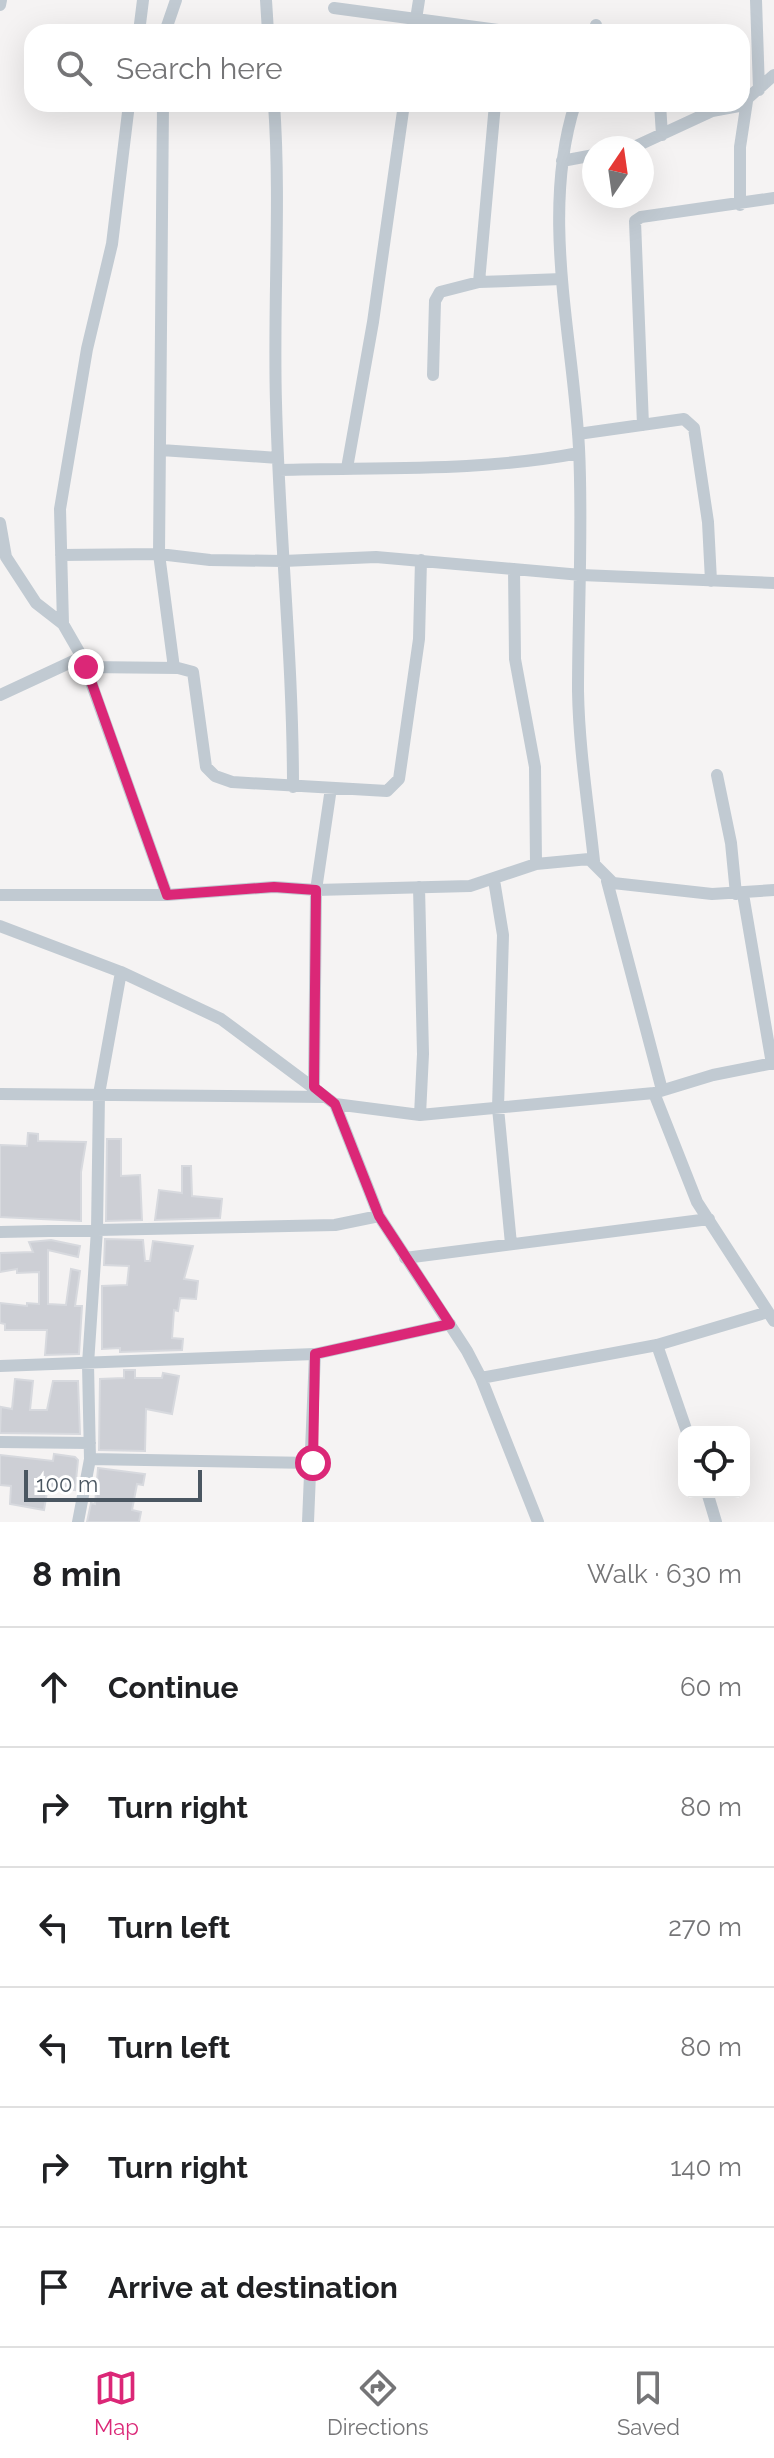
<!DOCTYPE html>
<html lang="en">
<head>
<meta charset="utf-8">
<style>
  body { margin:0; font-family:Raleway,sans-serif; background:#f2f2f2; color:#202124 }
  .controls { position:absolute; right:24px; bottom:24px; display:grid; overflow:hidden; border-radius:16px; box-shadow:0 8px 32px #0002 }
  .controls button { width:72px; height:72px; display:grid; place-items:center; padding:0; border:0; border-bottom:2px solid #e0e0e0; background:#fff; color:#202124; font:40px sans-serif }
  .compass { position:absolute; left:582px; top:136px; width:72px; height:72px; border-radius:50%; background:#fff; box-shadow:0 8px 32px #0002; rotate:13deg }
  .scale { position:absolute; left:24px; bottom:20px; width:178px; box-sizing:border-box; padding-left:8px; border:4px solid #4a5661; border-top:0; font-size:22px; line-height:28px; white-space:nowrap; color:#4a5661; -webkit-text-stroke:6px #fff; paint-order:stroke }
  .stop { position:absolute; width:24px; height:24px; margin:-18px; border:6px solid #db2777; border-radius:50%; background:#fff }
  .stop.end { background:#db2777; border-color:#fff; box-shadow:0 2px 8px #0008 }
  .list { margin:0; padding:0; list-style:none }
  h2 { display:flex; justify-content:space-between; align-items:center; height:104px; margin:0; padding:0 32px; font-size:34px }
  h2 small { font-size:26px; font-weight:400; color:#757577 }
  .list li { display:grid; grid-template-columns:52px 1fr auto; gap:24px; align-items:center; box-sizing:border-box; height:120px; padding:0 32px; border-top:2px solid #e0e0e0 }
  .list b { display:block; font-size:30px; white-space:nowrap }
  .list em { font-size:26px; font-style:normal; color:#757577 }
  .icon { flex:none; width:44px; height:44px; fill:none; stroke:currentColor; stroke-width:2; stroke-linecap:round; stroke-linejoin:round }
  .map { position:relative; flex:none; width:774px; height:1522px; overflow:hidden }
  .search { position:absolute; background:#fff; box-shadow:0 8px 32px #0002; left:24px; right:24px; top:24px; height:88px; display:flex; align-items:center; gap:20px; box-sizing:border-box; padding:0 28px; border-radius:24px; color:#757577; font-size:30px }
  .sheet { height:824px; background:#fff }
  nav { display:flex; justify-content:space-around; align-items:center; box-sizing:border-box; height:112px; border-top:2px solid #e0e0e0; background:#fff; font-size:22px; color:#757577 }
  nav a { display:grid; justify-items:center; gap:4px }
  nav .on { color:#db2777 }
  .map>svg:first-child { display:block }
  .building { fill:#cdcfd5; stroke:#d7d9de; stroke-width:2 }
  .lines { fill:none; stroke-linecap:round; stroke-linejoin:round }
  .minor { stroke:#c1cad2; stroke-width:12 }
  .route { stroke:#db2777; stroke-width:10 }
</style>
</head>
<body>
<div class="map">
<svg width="774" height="1522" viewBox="0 0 774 1522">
  <rect width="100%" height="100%" fill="#f5f3f3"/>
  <!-- building -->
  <path class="building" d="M28 1133 38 1134V1141L86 1142 81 1172V1221L0 1217V1145L27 1146Z
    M107 1139H121V1176L140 1175 142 1220 106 1221Z
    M182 1166H191L192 1196 222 1199 220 1218 155 1220 159 1190 182 1193Z
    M105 1239 143 1240 145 1261H150L153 1241 193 1246 184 1279 198 1281 196 1299 180 1298 178 1311 174 1310 172 1338 183 1339 182 1350 120 1352V1348L102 1349V1286L127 1285 129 1266 104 1265Z
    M51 1240 80 1246 78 1257 48 1250V1304L66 1305 71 1269 80 1271 75 1306H82L79 1354 45 1355 47 1330H5V1324L0 1323V1303L27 1306V1303L39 1304V1272L17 1273V1269L0 1272V1253L33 1252 29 1242Z
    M124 1370H135V1378H162L163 1373 179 1376 172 1414 146 1409 145 1451 99 1450 100 1379 124 1378Z
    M15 1379 33 1381 30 1410H47L53 1381H78L80 1434 0 1433 1 1407 12 1409Z
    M54 1454 75 1457 78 1460 75 1490 48 1486 44 1510 10 1504 11 1486 0 1485V1455L53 1461Z
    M98 1468 145 1474 143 1485 137 1484 132 1510 141 1512 139 1522H87L91 1503 95 1504Z"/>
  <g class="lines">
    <!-- minor -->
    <path class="minor" d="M266 0 268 32
      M756 0 759 90
      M0 5 1 0
      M334 8 513 32
      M139 32 143 0
      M165 32 176 0
      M414 32 419 0
      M594 32 596 25
      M163 104 159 554 174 668
      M274 104C281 204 273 303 276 403 279 531 293 658 293 787
      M557 104 574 106
      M575 104C540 214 573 336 579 448 583 529 578 610 578 691 579 748 588 804 594 861
      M660 104 662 135
      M632 148 712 111 739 106 774 75
      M562 161 594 155
      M740 205V147L747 101
      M479 282 495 104
      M433 375 435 301 440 292 479 282 562 279
      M643 425 635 221 641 217 774 198
      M578 434 684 419 694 428 708 522 711 581
      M161 450 278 458
      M347 468 373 322 404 104
      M279 470C380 467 479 472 579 453
      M0 523 6 557 36 603 63 624 82 657 167 895
      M61 555 159 554 210 560 283 561 376 557 581 575 774 583
      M514 569 515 659 535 767 536 864
      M63 624 60 509 87 349 112 244 129 104
      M86 667 178 668 193 672 206 767 215 776 232 782 387 791 399 779 419 639 421 560
      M0 695 82 657
      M717 775 731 843 736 894
      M494 880 503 935 498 1108 511 1244
      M607 881 662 1090
      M419 887 423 1054 420 1115
      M743 894 772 1064
      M0 895H167L274 887 316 890 470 886 536 864 589 859 613 883 712 894 774 890
      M0 926 121 972 221 1019 335 1104 420 1115 654 1093 713 1075 774 1063
      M314 1087 316 890 331 788
      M654 1093 697 1202 774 1321
      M0 1094 325 1097
      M335 1104 379 1216 467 1351 481 1378 538 1522
      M0 1232 335 1225 379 1216
      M405 1258 709 1219
      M657 1345 687 1432
      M0 1366 315 1354 450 1324
      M481 1378 657 1345 768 1312
      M0 1442 90 1443
      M90 1459 313 1463
      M707 1492 716 1522
      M78 1522 90 1459 88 1364 97 1230 99 1094 121 972
      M308 1522 315 1354"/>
  </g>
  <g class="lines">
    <!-- route -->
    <path class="route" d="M86 667 167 895 274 887 316 890 314 1087 335 1104 379 1216 450 1324 315 1354 313 1463"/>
  </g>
</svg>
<div class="controls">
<button><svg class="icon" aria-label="locate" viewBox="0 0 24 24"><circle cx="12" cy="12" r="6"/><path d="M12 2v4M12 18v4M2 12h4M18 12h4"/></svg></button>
</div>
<svg class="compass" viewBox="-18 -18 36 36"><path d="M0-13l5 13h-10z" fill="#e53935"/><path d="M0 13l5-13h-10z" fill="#757577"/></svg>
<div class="scale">100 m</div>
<div class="stop" style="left:313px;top:1463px"></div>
<div class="stop end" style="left:86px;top:667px"></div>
<div class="search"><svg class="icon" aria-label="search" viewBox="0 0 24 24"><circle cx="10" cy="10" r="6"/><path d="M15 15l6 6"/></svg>Search here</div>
</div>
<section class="sheet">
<h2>8 min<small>Walk · 630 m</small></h2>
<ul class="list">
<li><svg class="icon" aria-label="ahead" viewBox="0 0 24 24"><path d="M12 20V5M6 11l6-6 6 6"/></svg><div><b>Continue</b></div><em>60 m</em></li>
<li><svg class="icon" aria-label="right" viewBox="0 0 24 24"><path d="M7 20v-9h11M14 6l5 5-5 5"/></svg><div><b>Turn right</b></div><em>80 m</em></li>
<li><svg class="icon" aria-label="left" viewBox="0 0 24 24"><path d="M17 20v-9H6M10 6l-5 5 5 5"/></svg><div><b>Turn left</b></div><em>270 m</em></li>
<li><svg class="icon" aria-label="left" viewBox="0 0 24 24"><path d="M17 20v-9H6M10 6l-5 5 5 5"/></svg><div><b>Turn left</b></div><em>80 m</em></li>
<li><svg class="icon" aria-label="right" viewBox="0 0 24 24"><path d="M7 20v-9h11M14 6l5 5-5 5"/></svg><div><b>Turn right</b></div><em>140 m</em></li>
<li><svg class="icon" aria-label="arrive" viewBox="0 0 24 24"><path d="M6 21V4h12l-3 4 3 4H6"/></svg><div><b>Arrive at destination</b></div></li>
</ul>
</section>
<nav>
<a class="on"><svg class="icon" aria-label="map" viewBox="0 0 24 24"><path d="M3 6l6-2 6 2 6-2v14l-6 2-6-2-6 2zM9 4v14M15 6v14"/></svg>Map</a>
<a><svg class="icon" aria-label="directions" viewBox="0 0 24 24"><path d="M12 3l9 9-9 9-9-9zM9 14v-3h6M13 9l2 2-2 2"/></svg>Directions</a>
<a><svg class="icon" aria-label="saved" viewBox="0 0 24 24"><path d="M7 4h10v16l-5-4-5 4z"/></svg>Saved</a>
</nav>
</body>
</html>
